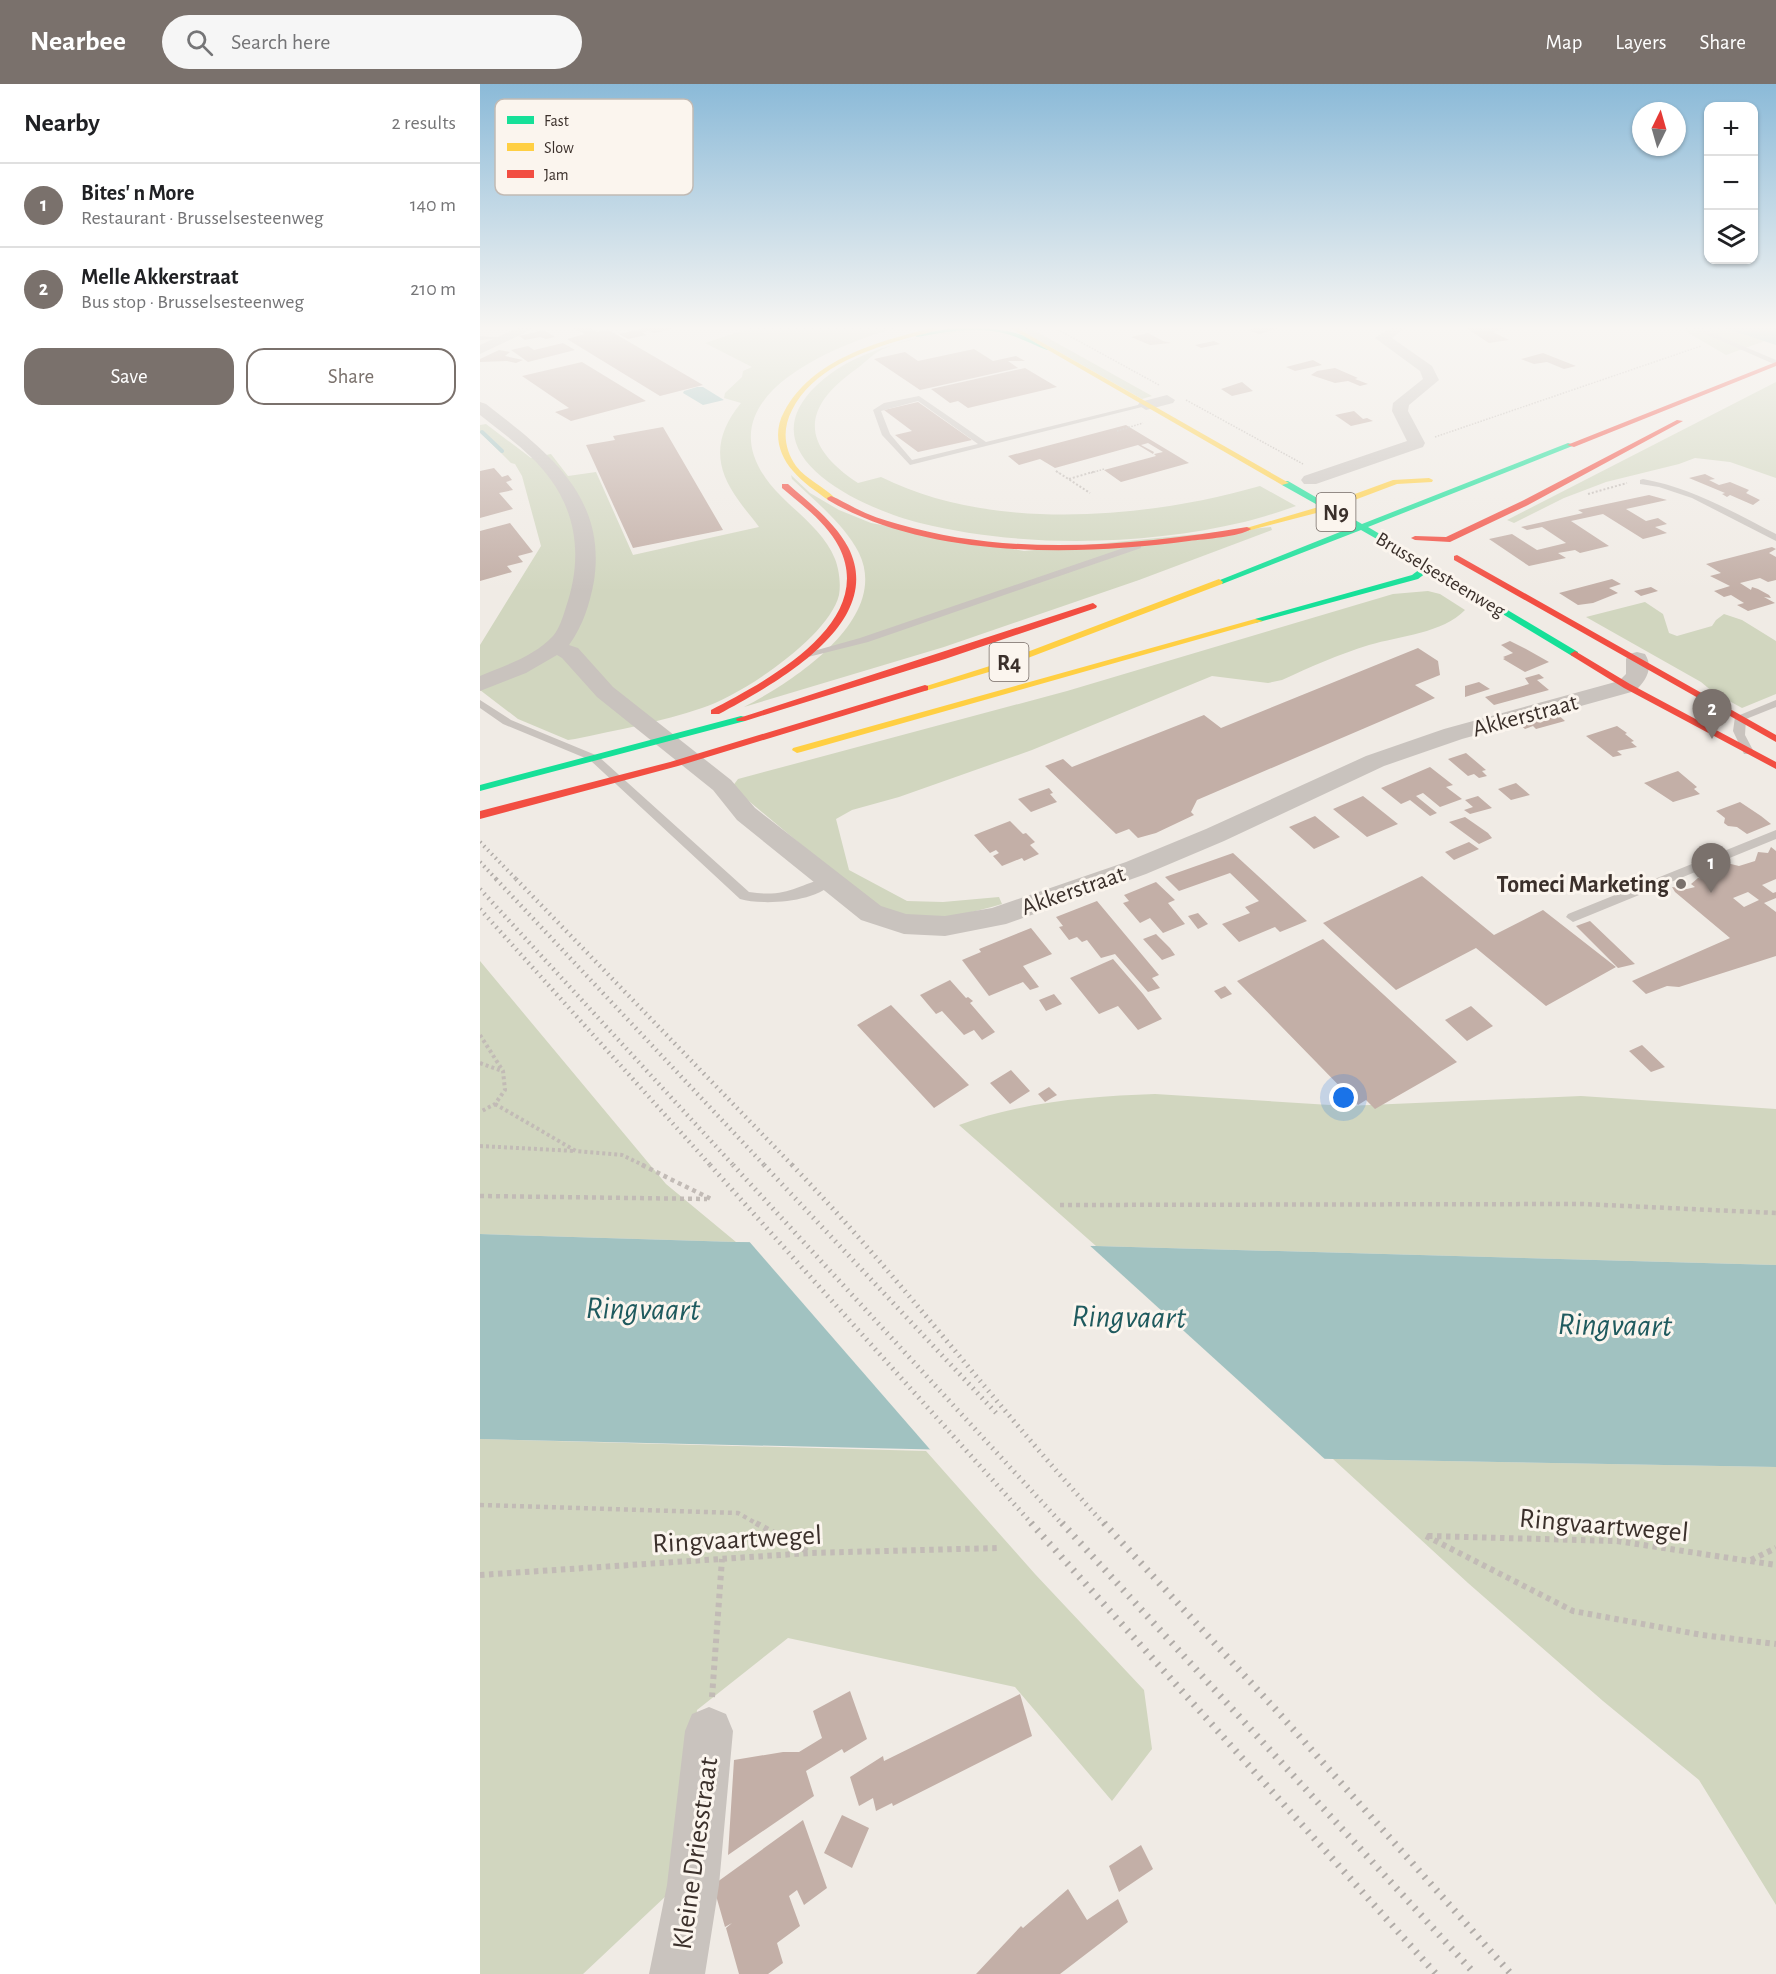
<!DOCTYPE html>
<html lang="en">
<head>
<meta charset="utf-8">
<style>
  body { margin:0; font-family:"Alegreya Sans",sans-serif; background:#f6f6f6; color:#202124 }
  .controls { position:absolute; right:18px; top:18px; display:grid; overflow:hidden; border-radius:12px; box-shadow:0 2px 4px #0004 }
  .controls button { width:54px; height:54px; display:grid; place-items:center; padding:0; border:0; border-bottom:2px solid #e0e0e0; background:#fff; color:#202124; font:30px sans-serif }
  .compass { position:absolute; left:1152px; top:18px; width:54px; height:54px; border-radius:50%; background:#fff; box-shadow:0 2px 4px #0004; rotate:5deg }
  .you { position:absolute; left:864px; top:1014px; width:21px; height:21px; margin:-15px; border:4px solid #fff; border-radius:50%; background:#1a73e8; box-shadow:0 0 0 9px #1a73e833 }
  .badge { display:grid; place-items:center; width:39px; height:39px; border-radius:50%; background:#7a716c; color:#fff; font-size:20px; font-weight:700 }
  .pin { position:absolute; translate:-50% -50px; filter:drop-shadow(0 2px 3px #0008) }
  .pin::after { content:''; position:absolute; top:32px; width:21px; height:18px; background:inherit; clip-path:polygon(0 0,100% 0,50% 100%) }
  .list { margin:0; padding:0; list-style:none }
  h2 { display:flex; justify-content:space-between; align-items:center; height:78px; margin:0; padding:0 24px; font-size:26px }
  h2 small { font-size:20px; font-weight:400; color:#757577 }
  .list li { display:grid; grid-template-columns:39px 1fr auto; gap:18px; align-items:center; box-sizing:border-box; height:84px; padding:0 24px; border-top:2px solid #e0e0e0 }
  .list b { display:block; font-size:22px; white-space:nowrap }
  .list p { margin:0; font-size:20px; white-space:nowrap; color:#757577 }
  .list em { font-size:20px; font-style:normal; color:#757577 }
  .actions { display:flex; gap:12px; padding:18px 24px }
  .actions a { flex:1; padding:14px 0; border:2px solid #7a716c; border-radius:18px; text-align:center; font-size:21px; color:#7a716c }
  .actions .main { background:#7a716c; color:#fff }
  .icon { flex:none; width:33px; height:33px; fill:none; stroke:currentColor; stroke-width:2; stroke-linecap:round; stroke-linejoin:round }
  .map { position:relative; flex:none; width:1296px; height:1890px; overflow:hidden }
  header { display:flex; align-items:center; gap:36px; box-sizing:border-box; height:84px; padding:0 30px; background:#7a716c; color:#fff }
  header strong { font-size:28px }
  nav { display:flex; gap:33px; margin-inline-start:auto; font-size:21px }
  .search { width:420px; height:54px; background:#f6f6f6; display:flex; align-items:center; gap:15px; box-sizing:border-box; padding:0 21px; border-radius:33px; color:#757577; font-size:22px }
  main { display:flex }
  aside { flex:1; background:#fff }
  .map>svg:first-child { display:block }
  .green { fill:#d1d6bf }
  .water { fill:#a1c2c1 }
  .pier { fill:#f0ebe5 }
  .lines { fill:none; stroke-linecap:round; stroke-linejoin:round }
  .stream { stroke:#a1c2c1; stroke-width:4 }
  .building { fill:#c3afa7; fill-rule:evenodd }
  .path-far4 { stroke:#c2bbb6; stroke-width:1.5; stroke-dasharray:1.5 1.5; stroke-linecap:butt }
  .path-far3 { stroke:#c2bbb6; stroke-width:2; stroke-dasharray:2 2; stroke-linecap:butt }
  .path-far2 { stroke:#c2bbb6; stroke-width:4; stroke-dasharray:3 3; stroke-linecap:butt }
  .path-far1 { stroke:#c2bbb6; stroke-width:4.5; stroke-dasharray:4 4; stroke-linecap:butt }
  .path { stroke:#c2bbb6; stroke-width:6; stroke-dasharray:4.5 4.5; stroke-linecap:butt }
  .lane { fill:#c9c3be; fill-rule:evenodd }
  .street { fill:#c9c3be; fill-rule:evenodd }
  .fast { fill:#16e098; fill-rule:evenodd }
  .slow { fill:#ffcf43; fill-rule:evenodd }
  .jam { fill:#f24e42; fill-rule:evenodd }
  .rail-far3 { stroke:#b1aca8; stroke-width:4; stroke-dasharray:1.5 4; stroke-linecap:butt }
  .rail-far2 { stroke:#b1aca8; stroke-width:4.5; stroke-dasharray:1.5 4.5; stroke-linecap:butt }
  .rail-far1 { stroke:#b1aca8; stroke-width:5; stroke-dasharray:1.5 5; stroke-linecap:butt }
  .rail { stroke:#b1aca8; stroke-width:7; stroke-dasharray:2 7; stroke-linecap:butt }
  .poi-dot { fill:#7a716c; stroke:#fbf5ee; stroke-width:2 }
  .labels { text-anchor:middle; stroke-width:6; stroke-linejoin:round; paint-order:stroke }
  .far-street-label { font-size:20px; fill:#3b302b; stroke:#fbf5ee }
  .shield { fill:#fbf5ee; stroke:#756b66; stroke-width:1.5 }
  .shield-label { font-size:22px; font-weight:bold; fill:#3b302b }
  .street-label { font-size:24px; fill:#3b302b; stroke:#fbf5ee }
  .poi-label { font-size:24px; font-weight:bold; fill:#3b302b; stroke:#fbf5ee; text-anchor:end }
  .near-street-label { font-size:28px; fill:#3b302b; stroke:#fbf5ee }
  .near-water-label { font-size:32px; font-style:italic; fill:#1f5a5e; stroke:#fbf5ee }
  .key { fill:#fbf5ee; stroke:#c1bab4; stroke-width:1.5 }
  .key-label { font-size:16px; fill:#3b302b }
</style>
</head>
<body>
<header>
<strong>Nearbee</strong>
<div class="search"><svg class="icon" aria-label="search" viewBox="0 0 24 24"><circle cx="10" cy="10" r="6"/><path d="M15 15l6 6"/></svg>Search here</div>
<nav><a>Map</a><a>Layers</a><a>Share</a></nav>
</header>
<main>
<aside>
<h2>Nearby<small>2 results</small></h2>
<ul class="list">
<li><span class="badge">1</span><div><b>Bites' n More</b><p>Restaurant · Brusselsesteenweg</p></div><em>140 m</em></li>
<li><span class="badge">2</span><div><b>Melle Akkerstraat</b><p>Bus stop · Brusselsesteenweg</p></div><em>210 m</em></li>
</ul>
<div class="actions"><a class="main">Save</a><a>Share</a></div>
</aside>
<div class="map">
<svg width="1296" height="1890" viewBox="0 0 1296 1890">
  <rect width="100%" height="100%" fill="#f0ebe5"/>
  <!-- green -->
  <path class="green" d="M270 244H416C352 262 222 314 290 400 310 425 342 443 355 475 359 485 361 500 359 511 349 553 262 611 222 624 181 638 137 646 95 655L88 656 38 635 0 606V561L61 462 42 392 35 380 31 379 0 348V341L6 340 51 374 71 370 88 392 116 388 153 471 279 443C273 434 265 426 259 417 233 382 234 352 261 319L244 314 245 309 262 293 263 287 272 283 225 259Z
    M537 244H550L672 312 662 315Z
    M1200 244H1244L1285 257 1246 271Z
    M475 247 504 249C471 247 431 252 401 266 391 271 384 280 375 286 320 325 322 362 378 399L401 393C511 448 665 435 780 402L816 422C799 428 781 434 764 438 663 462 541 464 440 439 384 425 263 371 337 301 374 266 427 256 475 247Z
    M1296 298V394L1250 378 1215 374 1199 380 1126 398 1084 414 1034 439 1027 436Z
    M311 391 330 409 359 426 391 439 544 467 791 443 792 446 659 496 464 563 264 623C312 598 411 535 379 469 364 440 335 417 312 395Z
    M948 507 960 510 985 526C963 549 920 552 889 561 860 570 830 583 802 596L788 599 732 592 552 666 419 713 372 726 356 735 369 786 427 817 463 818 519 813 522 820C470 835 448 839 396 823L252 703 258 695 587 607 913 510Z
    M1165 518 1183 530 1189 549 1197 552 1232 542 1236 536 1244 530 1262 536 1296 557V610L1262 624 1233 608 1221 598 1106 533Z
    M0 877 186 1100 256 1158 0 1150Z
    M675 1010 866 1022 1101 1012 1296 1025V1181L616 1162 479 1041C542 1018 609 1012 675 1010Z
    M0 1355 446 1367 555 1490 664 1606 672 1665 632 1717 535 1603 308 1554 217 1626 204 1795 103 1890H0Z
    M853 1375 1296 1383V1821L1219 1696 1123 1617 988 1499Z"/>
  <!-- water -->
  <path class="water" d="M1244 244H1296V261Z
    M217 303H223L244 316 223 321 203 309 204 307Z
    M0 1150 256 1158 616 1162 1296 1181V1383L853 1375 0 1355Z"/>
  <!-- pier -->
  <path class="pier" d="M267 1155 607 1159 848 1378 454 1370Z"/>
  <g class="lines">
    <!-- stream -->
    <path class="stream" d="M2 348 22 367"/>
  </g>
  <!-- building -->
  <path class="building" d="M93 244H111L117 248 127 245 223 301 180 312 87 255 105 250Z
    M164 244H192V245L174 249 169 247 162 248 166 251 148 255 139 250Z
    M774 244H800L779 250 767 246Z
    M986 244H1025L1013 248 1029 256 1009 259Z
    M64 246 75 253 66 255 60 253 45 256 39 252Z
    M668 249 683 257 691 259 670 261 651 253Z
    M734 257 740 260 721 264 715 261Z
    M83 259 95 266 48 278 31 266 48 262 54 266Z
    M494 265 513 277 536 272 545 277H528L538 284 440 306 394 275 425 268 438 277Z
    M19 266 30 268 25 272 43 276 36 279 27 277 0 278V275Z
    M1063 269 1096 282 1084 285 1067 278 1054 280 1041 275Z
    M833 276 842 281 815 287 806 283Z
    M102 278 166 317 91 337 75 328 89 324 42 292Z
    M545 284 577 303 488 324 478 317 470 319 451 305Z
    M855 284 878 294 875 295 888 300 880 302 868 297 855 299 831 291 837 287Z
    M762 298 773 307 752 312 741 305Z
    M438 318 492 356 438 368 415 351 432 347 404 326Z
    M874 327 883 335 887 334 893 337 871 342 855 331Z
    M646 341 709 379 641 398 624 386 676 372 674 370 683 368 668 359 661 361 674 368 673 370 658 361 575 384 560 375 539 381 528 372Z
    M183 343 243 446 153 464 106 361 135 356 133 352Z
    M14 384 22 393 28 391 32 396 26 398 33 406 19 409 33 425 0 434V387Z
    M1225 390 1235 395 1229 396 1239 401 1250 398 1269 406 1266 409 1280 416 1273 421 1250 411 1247 413 1242 410 1245 409 1209 394Z
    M1169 411 1187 416 1146 425 1166 437 1178 434 1187 440 1175 443 1187 449 1163 455 1123 430 1091 437 1129 462 1100 469 1095 466 1078 469 1086 474 1049 482 1009 455 1032 450 1057 466 1086 459 1062 443 1047 446 1041 443 1103 429 1098 426Z
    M30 439 53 468 38 472 43 478 27 482 32 488 0 497V447Z
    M1292 463 1296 465 1289 469 1296 473V496L1288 498 1280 494 1260 499 1271 506 1272 503 1278 505 1289 511 1291 514 1284 513 1295 519 1268 527 1257 521 1264 519 1251 511 1244 513 1234 507 1250 502 1230 492 1241 489 1226 480Z
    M1132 495 1141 500 1129 504 1138 509 1113 519 1098 521 1079 509Z
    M1171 503 1178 507 1161 512 1154 507Z
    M1030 557 1046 565 1069 578 1045 588 1023 575 1025 574 1023 573 1033 569 1021 561Z
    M938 564 958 577 960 591 935 601 955 614 717 716 711 728 714 731 676 749 658 754 649 745 636 750 565 682 583 675 592 683 724 631 741 644Z
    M1059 590 1064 594 1057 596 1069 606 1014 621 1005 613 1049 600 1045 594Z
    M999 598 1010 605 985 613V602Z
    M1076 629 1085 637 1056 645 1053 642 1045 645 1038 639Z
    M1137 642 1147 649 1145 650 1154 657 1151 658 1157 663 1137 667 1142 671 1133 673 1106 652Z
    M986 669 1006 686 1002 687 1007 692 999 694 994 690 988 692 968 675Z
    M950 683 973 701 966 703 982 715 960 723 943 709 936 712 957 729 950 732 930 716 921 720 901 704Z
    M1198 687 1217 703 1214 705 1220 710 1193 718 1164 699Z
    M1036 699 1050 711 1031 716 1018 705Z
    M569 704 573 709 570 710 577 718 551 728 538 715Z
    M883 712 918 740 887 753 853 725Z
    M998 712 1012 724 990 730 984 726 993 723 985 716Z
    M1260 718 1281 732 1291 740 1267 750 1257 743 1248 742 1244 739 1245 734 1236 727Z
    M835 732 860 753 834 765 809 743Z
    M985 733 1008 749 1012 754 999 760 969 738Z
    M530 737 543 750 546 749 555 758 550 761 559 770 544 777 542 774 522 782 513 772 519 769 516 766 510 769 494 751Z
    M989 758 999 765 974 776 965 768Z
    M1291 763 1296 767V795L1282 801 1293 809 1296 808V814L1284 819 1296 828V872L1199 903 1187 902 1166 910 1152 897 1250 854 1195 808 1192 803 1207 805 1215 803 1211 800 1218 794 1229 796 1233 788 1243 789 1247 779 1259 782 1275 777 1278 768 1288 769ZM1268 808 1279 816 1264 823 1253 814Z
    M753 769 827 837 800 848 795 843 759 858 742 840 770 829 765 823 779 817 750 789 699 807 685 793Z
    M942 792 1014 851 1063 826 1136 883 1066 922 996 864 916 906 843 839Z
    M676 798 695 816 688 819 705 840 683 849 670 834 660 839 643 819 649 817 644 811Z
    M617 817 679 891 672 894 680 904 668 908 635 870 621 874 607 856 602 858 597 853 589 856 579 843 583 842 576 833Z
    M718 829 728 840 718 845 708 832Z
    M1110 837 1155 880 1138 884 1096 842Z
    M551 844 572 870 543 882 559 903 550 906 543 898 509 912 482 876 501 868 499 865Z
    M676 850 690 864 695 871 682 876 663 855Z
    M843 855 977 978 895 1025 886 1016 878 1021 757 897Z
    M633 875 663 910 682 935 658 946 638 922 619 930 590 894Z
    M470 896 486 914 488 913 493 917 490 919 515 948 502 956 494 946 484 951 462 927 456 930 440 911Z
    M745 902 752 910 741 915 734 907Z
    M574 910 582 920 566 927 559 916Z
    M411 921 489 1001 454 1024 377 941Z
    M991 922 1013 942 987 957 965 936Z
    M1162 961 1185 983 1171 988 1149 967Z
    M531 986 550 1007 530 1020 510 999Z
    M569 1003 577 1011 565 1018 558 1010Z
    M370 1607 387 1655 364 1669 362 1665 357 1668 326 1687 334 1712 248 1771 254 1676 303 1668H319L342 1654 333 1627Z
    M540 1610 552 1652 413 1722 412 1719 396 1727 393 1714 379 1722 370 1693 403 1672 404 1677Z
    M362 1731 389 1744 372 1784 344 1769Z
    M323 1736 347 1804 324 1821 317 1806 309 1812 320 1842 297 1859 303 1879 288 1890H259L246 1844 252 1839 245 1843 233 1801Z
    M661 1761 673 1785 639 1808 629 1782Z
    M588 1805 607 1836 638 1815 648 1838 580 1890H496L541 1842 543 1844Z"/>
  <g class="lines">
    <!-- path-far4 -->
    <path class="path-far4" d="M575 244 679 301
      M706 316 823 380
      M637 347 663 339
      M955 353 1221 262
      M576 387 579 389
      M611 389 624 385"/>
    <!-- path-far3 -->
    <path class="path-far3" d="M576 387 610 409
      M589 395 616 387
      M1108 410 1147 399"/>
    <!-- path-far2 -->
    <path class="path-far2" d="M0 951 23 987 25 1006 15 1020 0 1028
      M0 979 22 987
      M15 1020 96 1067 142 1071 165 1082
      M0 1062 95 1067"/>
    <!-- path-far1 -->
    <path class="path-far1" d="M162 1081 231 1115
      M0 1112 227 1115
      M580 1121 1103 1120 1296 1129
      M0 1421 258 1429 279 1441"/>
    <!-- path -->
    <path class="path" d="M276 1439 330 1469
      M946 1452 1093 1527 1222 1551 1296 1560
      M948 1452 1137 1457 1296 1481
      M1271 1476 1296 1464
      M0 1491 330 1469 518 1464
      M232 1613 242 1475"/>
    <!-- lane -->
    <path class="lane" d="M1212 244H1220L1296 276V281Z
      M0 252 26 254 0 256Z
      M439 312 506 358 666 319 670 321 430 381 402 351 393 326 404 319ZM438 317 498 360 432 376 410 350 401 327Z
      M1163 395C1212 404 1253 428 1296 450V457L1212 414 1179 403 1160 400V396Z
      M658 459 661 460V464L388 558 328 573 323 570 380 554Z
      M0 616 31 636 118 672 269 808C306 814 316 802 348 793L355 797C338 818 285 822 260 815L110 676 23 640 0 624Z
      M1296 616V623L1266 635 1265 651 1274 668 1272 670H1264L1253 647 1255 633Z
      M1296 746V755L1098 836 1093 838 1086 833 1088 830Z"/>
    <!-- street -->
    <path class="street" d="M37 244H55L0 270V261Z
      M909 244H926L912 254 952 282 959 296 929 321 928 327 945 359 943 363 836 400H824L821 396 824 392 927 357 912 327 913 319 943 295 940 287 895 254Z
      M687 311 695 316 693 319 666 326 658 321 660 318Z
      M0 318 6 320C66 367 127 411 114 497 110 519 103 542 89 561L98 564 133 603 251 696 275 724 401 822 426 830 465 832 512 824 646 778 726 745 886 672 964 645 1139 597 1146 590V575L1149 570 1157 568 1165 570C1174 584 1166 597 1155 607L982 655 904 682 744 757 666 790 526 840 465 852 424 850 381 836 257 736 233 706 117 613 82 574 77 571 46 589 0 607V592C24 582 55 572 73 552 79 545 83 533 86 523 101 479 99 435 71 396 53 370 25 351 0 331Z
      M229 1623 246 1630 253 1647 239 1801 225 1890H169L187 1801 205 1647 212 1630Z"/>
    <!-- fast -->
    <path class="fast" d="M472 244C507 243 542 245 572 265L567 266C554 261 541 254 527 250 497 242 467 248 437 253L434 251Z
      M1088 359 1095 361 888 443 1098 568V572H1092L950 486 938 495 775 539V535L932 491 944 482 881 446 742 500 735 498 875 442 802 401V397H808L882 440Z
      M261 632 265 633V637L0 707V701Z"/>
    <!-- slow -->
    <path class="slow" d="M451 244H460C449 250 433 252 421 256 380 268 332 286 312 326 302 345 304 365 316 382 327 396 343 402 355 414L348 416C336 407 323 399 313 387 298 370 293 348 304 328 332 275 397 258 451 244Z
      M530 244H537L809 399 802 401Z
      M949 394 953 396 952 398 917 400 848 426 767 447 763 445 842 422 913 396Z
      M739 495 743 498 742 500 519 585 445 607 440 604 513 581Z
      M775 535 783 537 321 668 317 669 312 666 313 664Z"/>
    <!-- jam -->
    <path class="jam" d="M1296 278V282L1094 363 1087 361Z
      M1197 336 1203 337 1048 421 970 458 935 456 931 454 935 452 966 453 1042 417Z
      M302 400H308C329 419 354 437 368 463 408 540 292 601 239 630H231V626C284 598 398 540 359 463 347 439 322 421 302 404Z
      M351 412C359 415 367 420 375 424 389 431 403 436 418 440 531 473 653 462 767 443L771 445C759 453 725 455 709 457 597 472 448 475 348 416L347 414Z
      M977 471 1296 651V658L974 476V472Z
      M613 519 617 522 616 524 465 575 265 637H257L256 635Z
      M1095 567 1150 600 1296 678V685L1144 604 1092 572 1090 570Z
      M445 601 448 602V606L198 682 0 735V727L190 678Z"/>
    <!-- rail-far3 -->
    <path class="rail-far3" d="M0 758 38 797
      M0 778 18 797"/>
    <!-- rail-far2 -->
    <path class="rail-far2" d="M16 795 285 1082
      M36 795 313 1082
      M0 805 254 1082
      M0 825 231 1082"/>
    <!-- rail-far1 -->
    <path class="rail-far1" d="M230 1081 553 1441
      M253 1081 583 1441
      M284 1081 517 1330
      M312 1081C422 1195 517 1324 625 1441"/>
    <!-- rail -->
    <path class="rail" d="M551 1439 956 1890
      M582 1439 995 1890
      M624 1439 797 1627 1031 1890"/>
  </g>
  <!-- sky -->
  <linearGradient id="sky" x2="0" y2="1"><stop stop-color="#8bbad8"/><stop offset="0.48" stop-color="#f8f6f3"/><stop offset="1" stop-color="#f8f6f3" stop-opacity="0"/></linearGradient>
  <rect width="1296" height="508" fill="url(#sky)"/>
  <!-- markers -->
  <circle class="poi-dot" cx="1201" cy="800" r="6"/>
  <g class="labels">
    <!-- far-street labels -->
    <g class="far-street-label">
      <text transform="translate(961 490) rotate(31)" y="7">Brusselsesteenweg</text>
    </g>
    <!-- shield labels -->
    <g class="shield">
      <rect x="836.5" y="409" width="39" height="38" rx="4.5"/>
      <rect x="509.5" y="559" width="39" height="38" rx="4.5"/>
    </g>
    <g class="shield-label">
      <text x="856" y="436">N9</text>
      <text x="529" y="586">R4</text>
    </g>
    <!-- street labels -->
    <g class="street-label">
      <text transform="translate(1045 631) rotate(-15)" y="8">Akkerstraat</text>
      <text transform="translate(593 806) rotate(-19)" y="8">Akkerstraat</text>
    </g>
    <!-- poi labels -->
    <g class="poi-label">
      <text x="1189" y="808">Tomeci Marketing</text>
    </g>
    <!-- near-street labels -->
    <g class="near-street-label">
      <text transform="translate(1124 1440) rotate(5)" y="10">Ringvaartwegel</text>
      <text transform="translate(257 1454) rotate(-3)" y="10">Ringvaartwegel</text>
      <text transform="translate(214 1769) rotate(-82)" y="10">Kleine Driesstraat</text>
    </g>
    <!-- near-water labels -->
    <g class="near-water-label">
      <text transform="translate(163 1224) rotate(1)" y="11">Ringvaart</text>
      <text transform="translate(649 1232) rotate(1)" y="11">Ringvaart</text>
      <text transform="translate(1135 1240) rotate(1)" y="11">Ringvaart</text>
    </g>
  </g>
  <!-- legend -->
  <rect x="15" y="15" width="198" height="96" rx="9" class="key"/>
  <rect x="27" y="32" width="27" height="8" fill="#16e098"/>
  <rect x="27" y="59" width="27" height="8" fill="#ffcf43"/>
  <rect x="27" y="86" width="27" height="8" fill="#f24e42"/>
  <g class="key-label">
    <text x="64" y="42">Fast</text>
    <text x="64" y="69">Slow</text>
    <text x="64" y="96">Jam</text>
  </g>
</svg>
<div class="controls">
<button>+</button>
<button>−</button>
<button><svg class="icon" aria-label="layers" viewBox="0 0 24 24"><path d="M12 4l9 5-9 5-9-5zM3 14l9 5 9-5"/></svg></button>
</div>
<svg class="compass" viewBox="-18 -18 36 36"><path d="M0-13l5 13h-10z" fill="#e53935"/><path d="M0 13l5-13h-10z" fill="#757577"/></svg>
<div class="you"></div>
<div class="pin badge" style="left:1231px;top:809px">1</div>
<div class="pin badge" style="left:1232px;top:655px">2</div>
</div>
</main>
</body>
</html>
